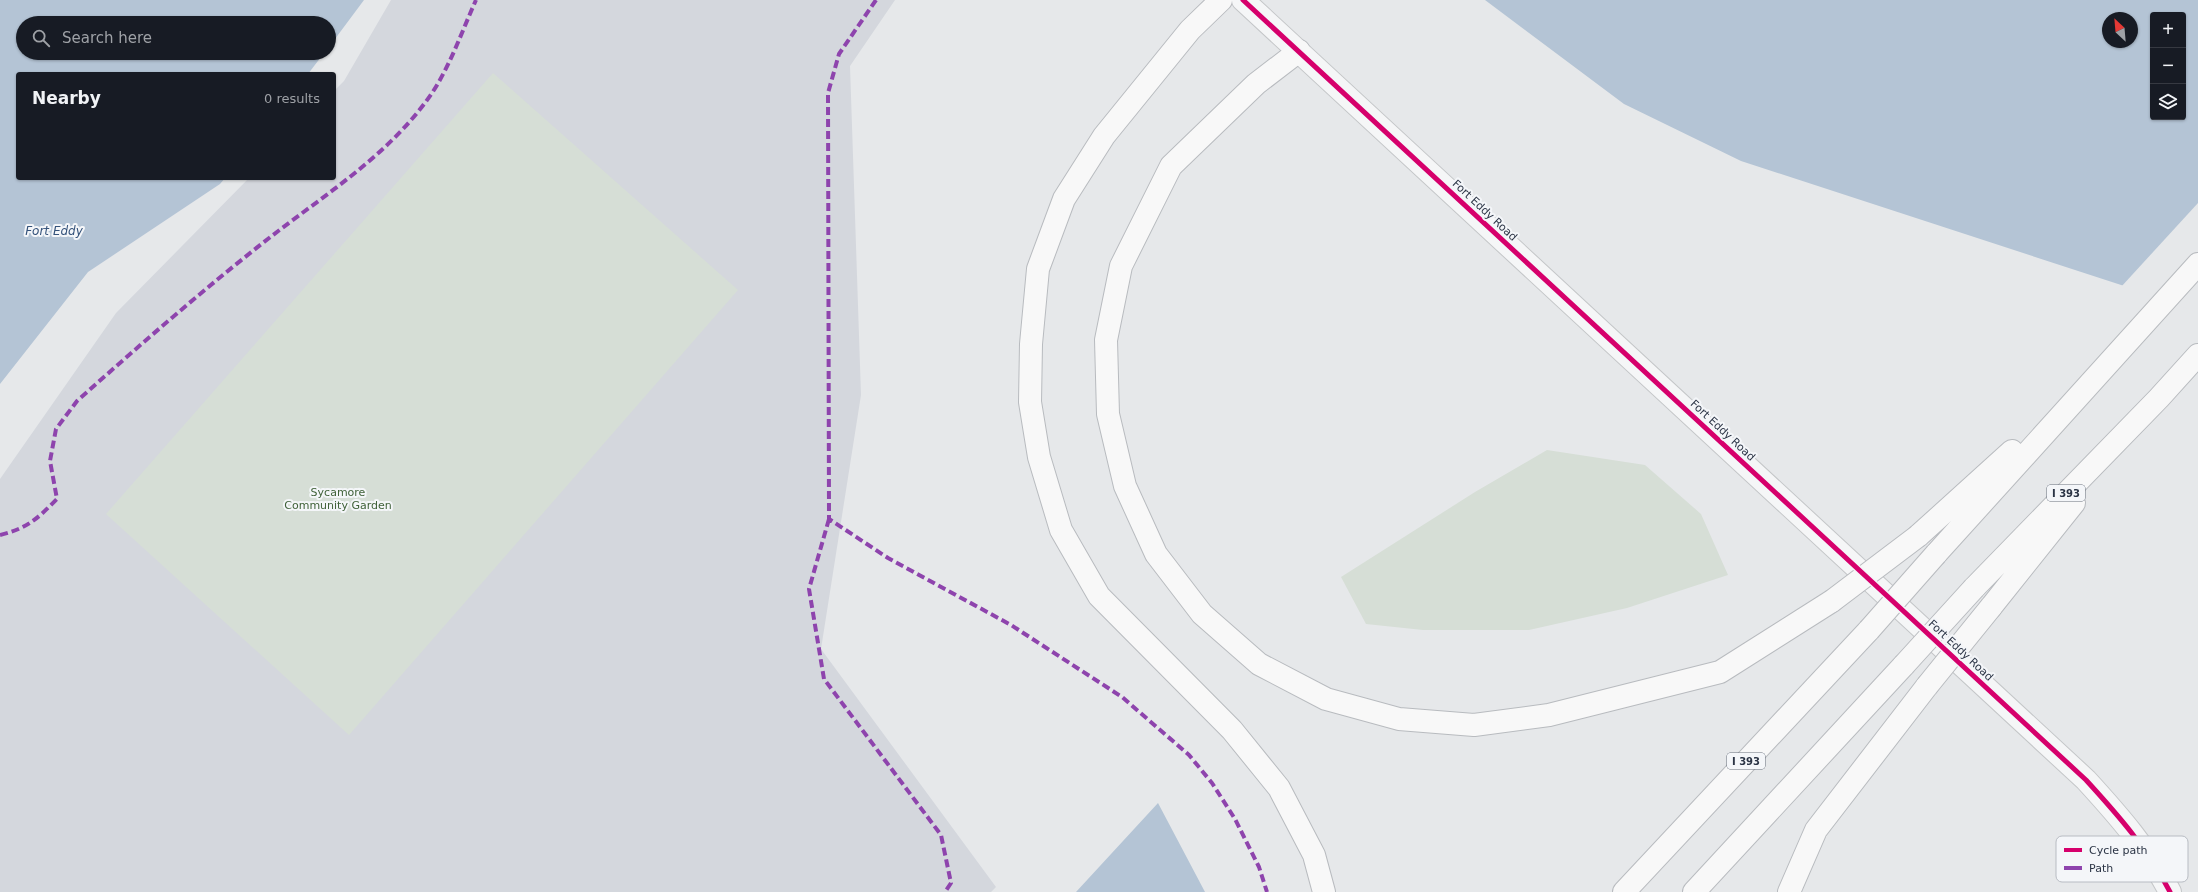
<!DOCTYPE html>
<html lang="en">
<head>
<meta charset="utf-8">
<style>
  body { margin:0; font-family:"DejaVu Sans",sans-serif; background:#242831; color:#f1f3f6 }
  .controls { position:absolute; right:12px; top:12px; display:grid; overflow:hidden; border-radius:4px; box-shadow:0 1px 3px #0004 }
  .controls button { width:36px; height:36px; display:grid; place-items:center; padding:0; border:0; border-bottom:1px solid #363941; background:#171b24; color:#f1f3f6; font:20px sans-serif }
  .compass { position:absolute; left:2102px; top:12px; width:36px; height:36px; border-radius:50%; background:#171b24; box-shadow:0 1px 3px #0004; rotate:334deg }
  .list { margin:0; padding:0; list-style:none }
  h2 { display:flex; justify-content:space-between; align-items:center; height:52px; margin:0; padding:0 16px; font-size:17px }
  h2 small { font-size:13px; font-weight:400; color:#9ea1a6 }
  .icon { flex:none; width:22px; height:22px; fill:none; stroke:currentColor; stroke-width:2; stroke-linecap:round; stroke-linejoin:round }
  .map { position:relative; flex:none; width:2198px; height:892px; overflow:hidden }
  .search { position:absolute; background:#171b24; box-shadow:0 1px 3px #0004; left:16px; top:16px; width:320px; height:44px; display:flex; align-items:center; gap:10px; box-sizing:border-box; padding:0 14px; border-radius:22px; color:#9ea1a6; font-size:15px }
  .panel { position:absolute; background:#171b24; box-shadow:0 1px 3px #0004; left:16px; top:72px; width:320px; height:108px; border-radius:4px }
  .map>svg:first-child { display:block }
  .built { fill:#d4d7dd }
  .green { fill:#d6ded6 }
  .water { fill:#b4c4d5; fill-rule:evenodd }
  .pier { fill:#e6e8ea }
  .lines { fill:none; stroke-linecap:round; stroke-linejoin:round }
  .tertiary-casing { stroke:#c4c6c8; stroke-width:24 }
  .motorway-casing { stroke:#b8bbbf; stroke-width:24 }
  .tertiary { stroke:#f5f6f7; stroke-width:22 }
  .motorway { stroke:#f8f8f8; stroke-width:22 }
  .motorway-bridge-casing { stroke:#b8bbbf; stroke-width:24; stroke-linecap:butt }
  .motorway-bridge { stroke:#f8f8f8; stroke-width:22 }
  .quiet { stroke:#8e44ad; stroke-width:4; stroke-dasharray:8 4; stroke-linecap:butt }
  .cycleway-casing { stroke:#f4f6f9; stroke-width:8 }
  .cycleway { stroke:#d6006c; stroke-width:5 }
  .labels { text-anchor:middle; stroke-width:4; stroke-linejoin:round; paint-order:stroke }
  .shield { fill:#f4f6f9; stroke:#676e7b; stroke-width:1 }
  .shield-label { font-size:10px; font-weight:bold; fill:#2b3445 }
  .street-label { font-size:11px; fill:#2b3445; stroke:#f4f6f9 }
  .park-label { font-size:11px; fill:#3f6138; stroke:#f4f6f9 }
  .water-label { font-size:12px; font-style:italic; fill:#34527a; stroke:#f4f6f9 }
  .key { fill:#f4f6f9; stroke:#b8bcc3; stroke-width:1 }
  .key-label { font-size:11px; fill:#2b3445 }
</style>
</head>
<body>
<div class="map">
<svg width="2198" height="892" viewBox="0 0 2198 892">
  <rect width="100%" height="100%" fill="#e6e8ea"/>
  <!-- built -->
  <path class="built" d="M391 0H895L850 66 861 395 821 649 996 887 991 892H0V479L116 313 249 178H334V91L344 81Z"/>
  <!-- green -->
  <path class="green" d="M493 73 738 290 349 735 106 514Z
    M1547 450 1645 465 1701 514 1728 575 1627 608 1529 630H1423L1366 624 1341 577 1475 492Z"/>
  <!-- water -->
  <path class="water" d="M0 0H364L329 47V23H23V53H324L308 74H18V178H225L220 184 88 272 0 384Z
    M1485 0H2198V310L1741 161 1624 104ZM2153 15H2183V117H2153ZM2108 18H2132V42H2108Z
    M1158 803 1205 892H1075H1076Z"/>
  <!-- pier -->
  <path class="pier" d="M2198 203V312L2121 287Z"/>
  <g class="lines">
    <defs>
      <path id="tertiary" d="M1243 0 2086 780C2118 815 2148 849 2170 892"/>
      <path id="motorway" d="M1221 0 1190 30 1104 136 1064 199 1038 269 1031 344 1030 402 1039 457 1061 530 1099 596 1232 730 1279 788 1314 855 1324 892
        M1299 51 1256 84 1171 166 1121 266 1106 340 1108 414 1125 486 1156 554 1202 614 1259 664 1326 699 1399 719 1474 725 1549 715 1720 672 1832 601
        M1918 536 2012 451
        M1936 554 2198 264
        M1974 588 2159 398 2198 355
        M1991 607 2074 503
        M1624 892 1869 630
        M1694 892 1904 665
        M1789 892 1816 830 1927 686"/>
    </defs>
    <!-- tertiary casing -->
    <use href="#tertiary" class="tertiary-casing"/>
    <!-- motorway casing -->
    <use href="#motorway" class="motorway-casing"/>
    <!-- tertiary -->
    <use href="#tertiary" class="tertiary"/>
    <!-- motorway -->
    <use href="#motorway" class="motorway"/>
    <defs>
      <path id="motorway-bridge" d="M1832 601 1918 536
        M1869 630 1936 554
        M1904 665 1974 588
        M1927 686 1991 607"/>
    </defs>
    <!-- motorway-bridge casing -->
    <use href="#motorway-bridge" class="motorway-bridge-casing"/>
    <!-- motorway-bridge -->
    <use href="#motorway-bridge" class="motorway-bridge"/>
    <!-- quiet -->
    <path class="quiet" d="M876 0 839 54 828 93 829 519 888 558 1011 625 1122 697 1189 755 1212 783 1235 819 1259 867 1267 892
      M829 519 809 589 824 679 941 835 951 883 945 892
      M0 535C28 528 37 519 57 499L50 461 56 429 77 401C141 344 206 287 273 235 329 192 392 152 432 93 451 64 462 31 476 0"/>
    <defs>
      <path id="cycleway" d="M1243 0 2086 780C2118 815 2148 849 2170 892"/>
    </defs>
    <!-- cycleway casing -->
    <use href="#cycleway" class="cycleway-casing"/>
    <!-- cycleway -->
    <use href="#cycleway" class="cycleway"/>
  </g>
  <g class="labels">
    <!-- shield labels -->
    <g class="shield">
      <rect x="2047" y="485" width="38" height="16" rx="3"/>
      <rect x="1727" y="753" width="38" height="16" rx="3"/>
    </g>
    <g class="shield-label">
      <text x="2066" y="497">I 393</text>
      <text x="1746" y="765">I 393</text>
    </g>
    <!-- street labels -->
    <g class="street-label">
      <text transform="translate(1485 210) rotate(43)" y="4">Fort Eddy Road</text>
      <text transform="translate(1723 430) rotate(43)" y="4">Fort Eddy Road</text>
      <text transform="translate(1961 650) rotate(43)" y="4">Fort Eddy Road</text>
    </g>
    <!-- park labels -->
    <g class="park-label">
      <text x="338" y="496">Sycamore<tspan x="338" dy="13">Community Garden</tspan></text>
    </g>
    <!-- water labels -->
    <g class="water-label">
      <text x="54" y="235">Fort Eddy</text>
    </g>
  </g>
  <!-- legend -->
  <rect x="2056" y="836" width="132" height="46" rx="6" class="key"/>
  <rect x="2064" y="848" width="18" height="4" fill="#d6006c"/>
  <rect x="2064" y="866" width="18" height="4" fill="#8e44ad"/>
  <g class="key-label">
    <text x="2089" y="854">Cycle path</text>
    <text x="2089" y="872">Path</text>
  </g>
</svg>
<div class="controls">
<button>+</button>
<button>−</button>
<button><svg class="icon" aria-label="layers" viewBox="0 0 24 24"><path d="M12 4l9 5-9 5-9-5zM3 14l9 5 9-5"/></svg></button>
</div>
<svg class="compass" viewBox="-18 -18 36 36"><path d="M0-13l5 13h-10z" fill="#e53935"/><path d="M0 13l5-13h-10z" fill="#9ea1a6"/></svg>
<div class="search"><svg class="icon" aria-label="search" viewBox="0 0 24 24"><circle cx="10" cy="10" r="6"/><path d="M15 15l6 6"/></svg>Search here</div>
<section class="panel">
<h2>Nearby<small>0 results</small></h2>
<ul class="list">
</ul>
</section>
</div>
</body>
</html>
